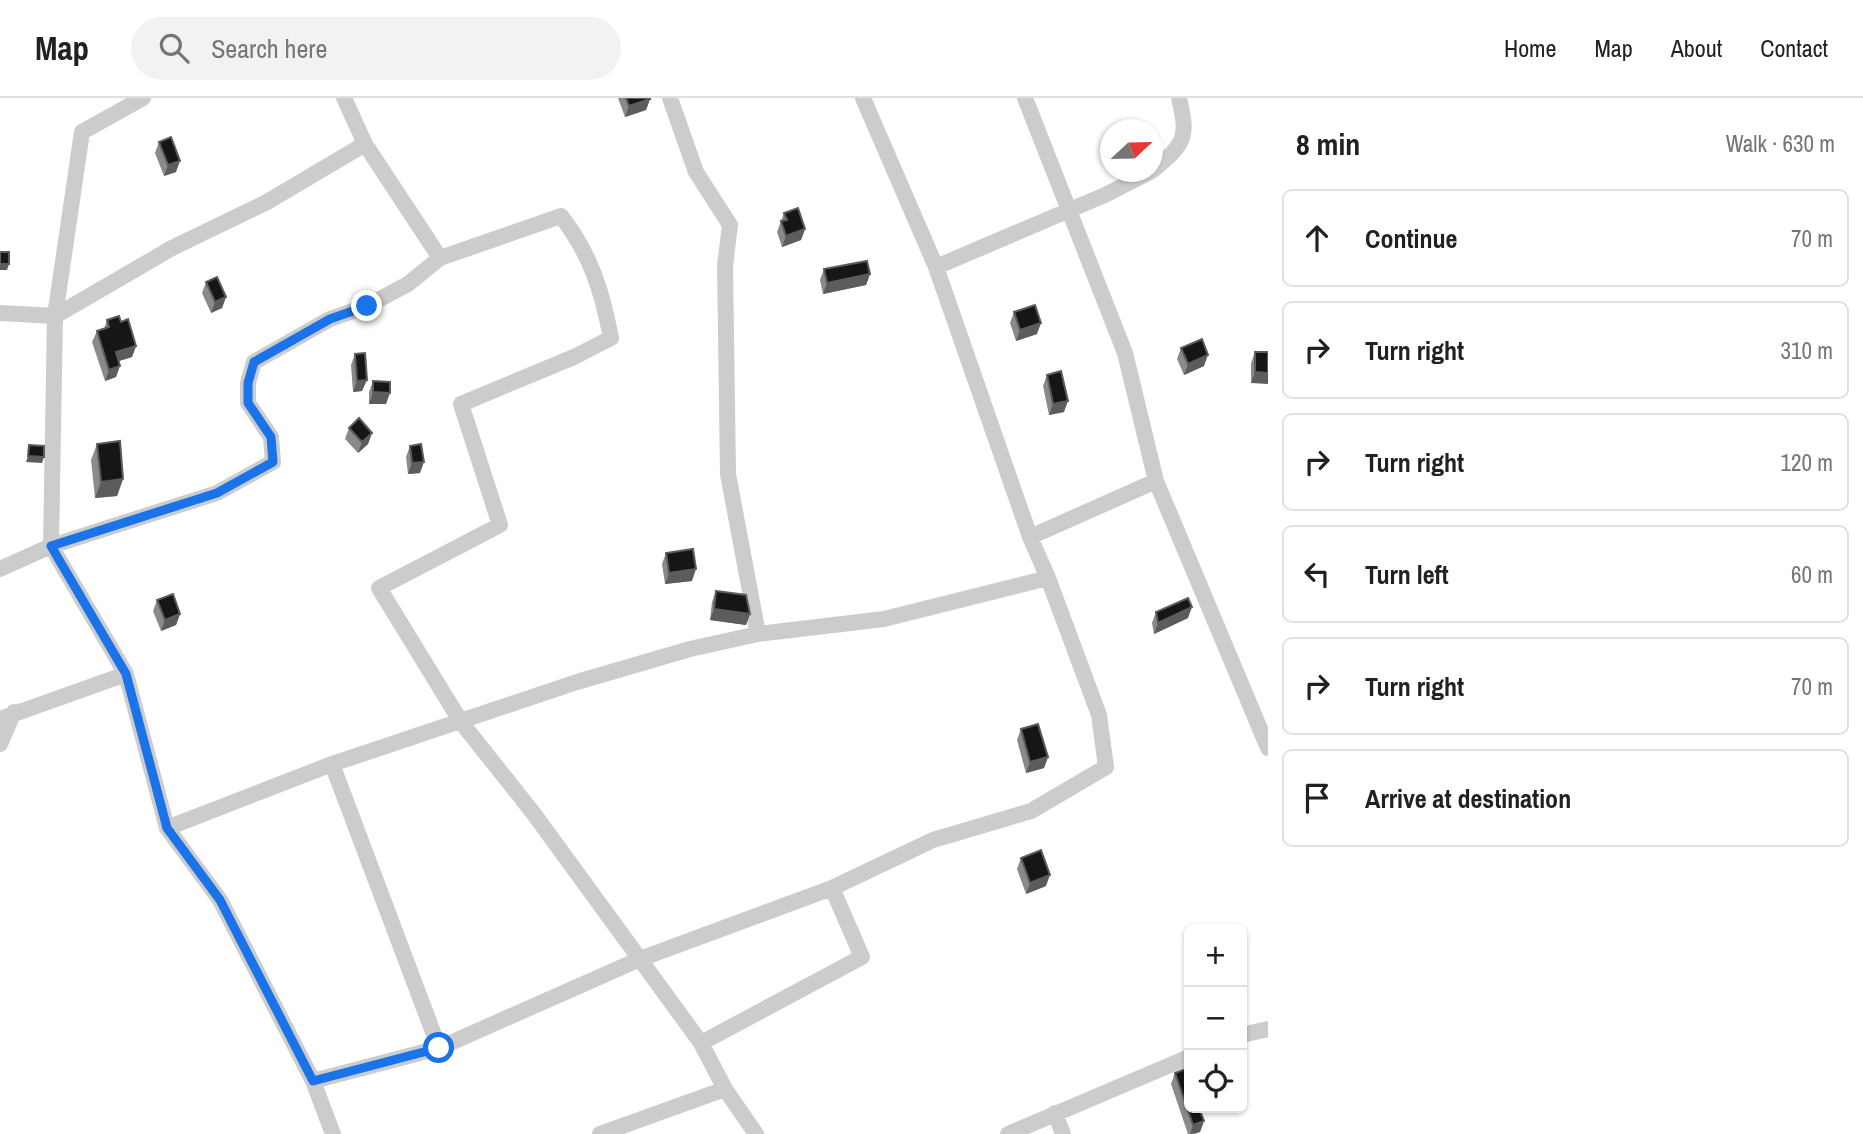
<!DOCTYPE html>
<html lang="en">
<head>
<meta charset="utf-8">
<style>
  body { margin:0; font-family:"Archivo Narrow",sans-serif; background:#f2f2f2; color:#202124 }
  .controls { position:absolute; right:21px; bottom:21px; display:grid; overflow:hidden; border-radius:10px; box-shadow:0 2px 5px #0004 }
  .controls button { width:63px; height:63px; display:grid; place-items:center; padding:0; border:0; border-bottom:2px solid #e0e0e0; background:#fff; color:#202124; font:35px sans-serif }
  .compass { position:absolute; left:1100px; top:21px; width:63px; height:63px; border-radius:50%; background:#fff; box-shadow:0 2px 5px #0004; rotate:68deg }
  .stop { position:absolute; width:21px; height:21px; margin:-16px; border:5px solid #1a73e8; border-radius:50%; background:#fff }
  .stop.end { background:#1a73e8; border-color:#fff; box-shadow:0 2px 7px #0008 }
  .list { margin:0; padding:0; list-style:none }
  h2 { display:flex; justify-content:space-between; align-items:center; height:91px; margin:0; padding:0 28px; font-size:30px }
  h2 small { font-size:23px; font-weight:400; color:#757577 }
  .list li { display:grid; grid-template-columns:46px 1fr auto; gap:21px; align-items:center; box-sizing:border-box; height:98px; margin:0 14px 14px; padding:0 14px; border:2px solid #e0e0e0; border-radius:10px }
  .list b { display:block; font-size:26px; white-space:nowrap }
  .list em { font-size:23px; font-style:normal; color:#757577 }
  .icon { flex:none; width:38px; height:38px; fill:none; stroke:currentColor; stroke-width:2; stroke-linecap:round; stroke-linejoin:round }
  .map { position:relative; flex:none; width:1268px; height:1036px; overflow:hidden }
  header { display:flex; align-items:center; gap:42px; box-sizing:border-box; height:98px; padding:0 35px; background:#fff; border-bottom:2px solid #e0e0e0 }
  header strong { font-size:33px }
  nav { display:flex; gap:38px; margin-inline-start:auto; font-size:24px }
  .search { width:490px; height:63px; background:#f2f2f2; display:flex; align-items:center; gap:18px; box-sizing:border-box; padding:0 24px; border-radius:38px; color:#757577; font-size:26px }
  main { display:flex }
  aside { flex:1; background:#fff }
  .map>svg:first-child { display:block }
  .lines { fill:none; stroke-linecap:round; stroke-linejoin:round }
  .minor { stroke:#ccc; stroke-width:16 }
  .wall { fill:#8a8a8a }
  .shaded-wall { fill:#5c5c5c }
  .building { fill:#161616; stroke:#5c5c5c; stroke-width:2 }
  .route { stroke:#1a73e8; stroke-width:9 }
</style>
</head>
<body>
<header>
<strong>Map</strong>
<div class="search"><svg class="icon" aria-label="search" viewBox="0 0 24 24"><circle cx="10" cy="10" r="6"/><path d="M15 15l6 6"/></svg>Search here</div>
<nav><a>Home</a><a>Map</a><a>About</a><a>Contact</a></nav>
</header>
<main>
<div class="map">
<svg width="1268" height="1036" viewBox="0 0 1268 1036">
  <rect width="100%" height="100%" fill="#fff"/>
  <g class="lines">
    <!-- minor -->
    <path class="minor" d="M143 0 82 34 55 218 51 448 126 576 167 730 220 802 313 983 333 1036
      M344 0 365 46
      M863 0 936 169 1030 439 1048 480
      M1025 0 1125 255 1156 383 1268 650
      M1153 72C1184 46 1189 41 1179 0
      M936 169 1105 97 1150 74
      M0 215 55 218 172 150 267 104 365 46 440 160
      M1030 439 1156 383
      M0 471 51 448 217 395 273 364 271 339 248 305V285L254 264 330 221 367 208 408 186 440 160 561 118C591 157 602 193 611 240L574 259 461 306 500 427 379 490 461 624 534 716 701 945 725 991 756 1036
      M0 621 126 576
      M0 646 14 614
      M167 730 332 666 577 584 690 551 758 536
      M1242 937 1268 931
      M701 945 862 859 832 790
      M439 950 640 861 832 790 933 742 1031 713 1106 669 1099 617 1048 480 884 521 758 536 728 376 725 168 730 127 696 74 670 0
      M313 983 439 950 332 666
      M1055 1015 1063 1036
      M600 1036 725 991
      M1008 1036 1189 959"/>
  </g>
  <!-- wall -->
  <path class="wall" d="M618 0H649L650 1 646 12 625 19Z
    M159 44 176 74 164 78 155 55Z
    M784 115 805 131 801 142 782 149 777 134Z
    M824 171 870 176 866 187 823 196 820 182Z
    M206 184 226 199 222 210 211 215 202 195Z
    M1014 214 1037 236 1016 243 1010 225Z
    M107 222 121 224 136 248 132 259 119 263 116 279 105 283 92 244 97 233 104 231Z
    M1181 250 1204 268 1184 277 1177 261Z
    M1255 254H1268L1251 285V265Z
    M355 256 362 293 353 294 351 267Z
    M1047 277 1064 314 1049 317 1043 288Z
    M373 283 386 306H369V294Z
    M349 330 372 335 368 346 358 355 345 341Z
    M97 346 123 381 117 398 95 400 91 362Z
    M410 348 420 375 408 376 406 359Z
    M666 455 692 483 665 486 662 466Z
    M716 493 750 516 746 527 710 522 712 504Z
    M157 502 180 516 176 527 161 533 153 513Z
    M1156 514 1188 520 1154 536 1152 525Z
    M1021 631 1048 659 1044 670 1026 675 1017 642Z
    M1021 760 1046 788 1026 796 1017 771Z
    M1175 975 1204 1023 1200 1034 1195 1036H1188L1171 986Z"/>
  <!-- shaded-wall -->
  <path class="shaded-wall" d="M650 1 646 12 625 19 629 8Z
    M180 63 176 74 164 78 168 67Z
    M805 131 801 142 782 149 786 138Z
    M0 166H9L7 172H0Z
    M870 176 866 187 823 196 827 185Z
    M226 199 222 210 211 215 215 204Z
    M1041 225 1037 236 1016 243 1020 232Z
    M136 248 132 259 112 265 116 254Z
    M1208 257 1204 268 1184 277 1188 266Z
    M120 268 116 279 105 283 109 272Z
    M1255 274 1268 275V286L1251 285Z
    M367 282 362 293 353 294 357 283Z
    M373 294 390 295 386 306H369Z
    M1068 303 1064 314 1049 317 1053 306Z
    M372 335 368 346 358 355 362 344Z
    M28 358 44 359 42 365 26 364Z
    M424 364 420 375 408 376 412 365Z
    M123 381 117 398 95 400 101 384Z
    M696 471 692 483 665 486 669 475Z
    M1192 509 1188 520 1154 536 1158 525Z
    M714 511 750 516 746 527 710 522Z
    M180 516 176 527 161 533 165 522Z
    M1048 659 1044 670 1026 675 1030 664Z
    M1050 777 1046 788 1026 796 1030 785Z
    M1204 1023 1200 1034 1190 1036 1193 1027Z"/>
  <!-- building -->
  <path class="building" d="M626 0H649L650 1 629 8Z
    M171 39 180 63 168 67 159 44Z
    M798 110 805 131 786 138 781 123 787 122 784 115Z
    M0 154H9V166H0Z
    M867 163 870 176 827 185 824 171Z
    M217 179 226 199 215 204 206 184Z
    M1035 207 1041 225 1020 232 1014 214Z
    M119 218 121 224 128 221 136 248 116 254 120 268 109 272 97 233 109 229 107 222Z
    M1202 241 1208 257 1188 266 1181 250Z
    M1255 254H1268V275L1255 274Z
    M365 255 367 282 357 283 355 256Z
    M1061 273 1068 303 1053 306 1047 277Z
    M373 283 390 284V295L373 294Z
    M359 320 372 335 362 344 349 330Z
    M120 343 123 381 101 384 97 346Z
    M421 346 424 364 412 365 410 348Z
    M29 347 44 348V359L28 358Z
    M693 451 696 471 669 475 666 455Z
    M716 493 746 497 750 516 714 511Z
    M173 496 180 516 165 522 157 502Z
    M1188 500 1192 509 1158 525 1156 514Z
    M1038 626 1048 659 1030 664 1021 631Z
    M1041 752 1050 777 1030 785 1021 760Z
    M1185 971 1189 983V1010H1199L1204 1023 1193 1027 1175 975Z"/>
  <g class="lines">
    <!-- route -->
    <path class="route" d="M367 208 330 221 254 264 248 285V305L271 339 273 364 217 395 51 448 126 576 167 730 220 802 313 983 439 950"/>
  </g>
</svg>
<div class="controls">
<button>+</button>
<button>−</button>
<button><svg class="icon" aria-label="locate" viewBox="0 0 24 24"><circle cx="12" cy="12" r="6"/><path d="M12 2v4M12 18v4M2 12h4M18 12h4"/></svg></button>
</div>
<svg class="compass" viewBox="-18 -18 36 36"><path d="M0-13l5 13h-10z" fill="#e53935"/><path d="M0 13l5-13h-10z" fill="#757577"/></svg>
<div class="stop" style="left:439px;top:950px"></div>
<div class="stop end" style="left:367px;top:208px"></div>
</div>
<aside>
<h2>8 min<small>Walk · 630 m</small></h2>
<ul class="list">
<li><svg class="icon" aria-label="ahead" viewBox="0 0 24 24"><path d="M12 20V5M6 11l6-6 6 6"/></svg><div><b>Continue</b></div><em>70 m</em></li>
<li><svg class="icon" aria-label="right" viewBox="0 0 24 24"><path d="M7 20v-9h11M14 6l5 5-5 5"/></svg><div><b>Turn right</b></div><em>310 m</em></li>
<li><svg class="icon" aria-label="right" viewBox="0 0 24 24"><path d="M7 20v-9h11M14 6l5 5-5 5"/></svg><div><b>Turn right</b></div><em>120 m</em></li>
<li><svg class="icon" aria-label="left" viewBox="0 0 24 24"><path d="M17 20v-9H6M10 6l-5 5 5 5"/></svg><div><b>Turn left</b></div><em>60 m</em></li>
<li><svg class="icon" aria-label="right" viewBox="0 0 24 24"><path d="M7 20v-9h11M14 6l5 5-5 5"/></svg><div><b>Turn right</b></div><em>70 m</em></li>
<li><svg class="icon" aria-label="arrive" viewBox="0 0 24 24"><path d="M6 21V4h12l-3 4 3 4H6"/></svg><div><b>Arrive at destination</b></div></li>
</ul>
</aside>
</main>
</body>
</html>
